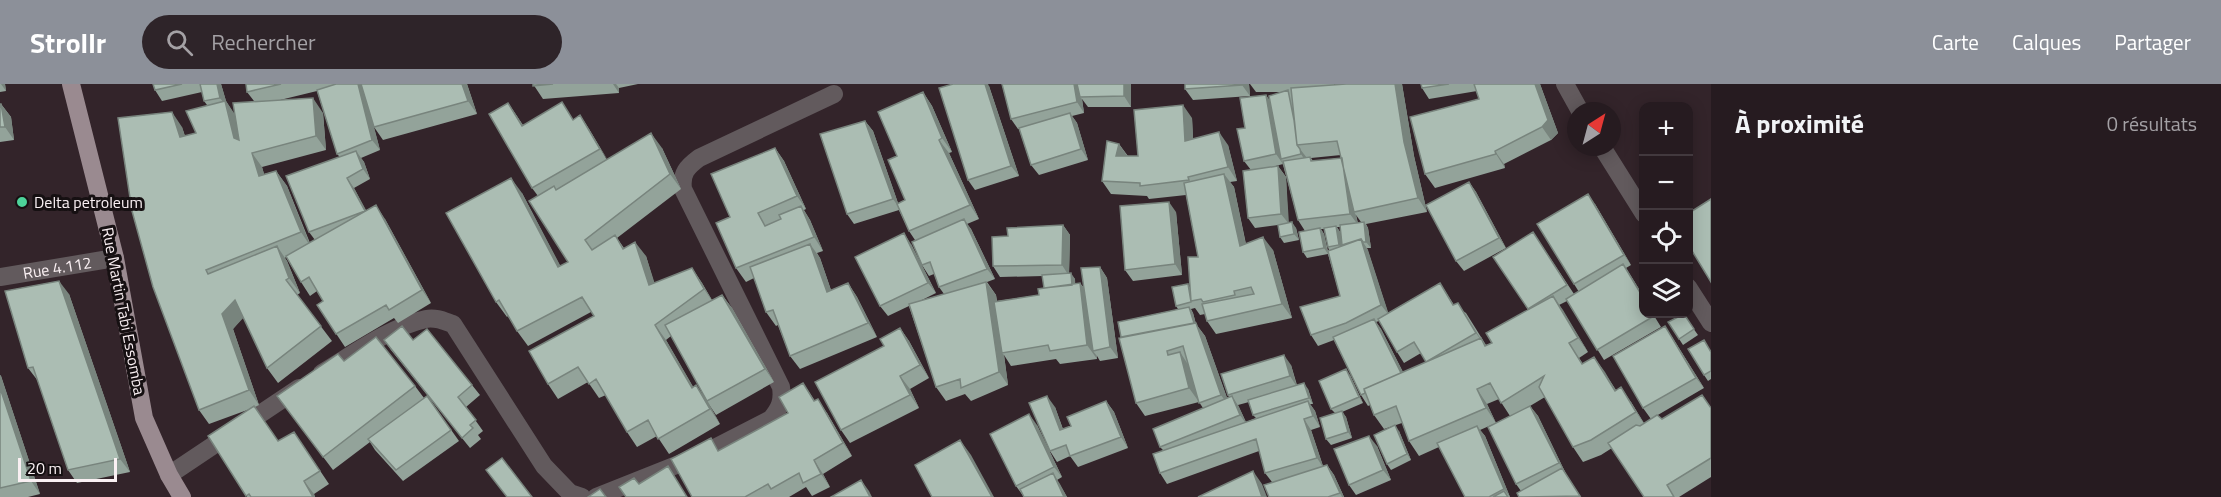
<!DOCTYPE html>
<html lang="fr">
<head>
<meta charset="utf-8">
<style>
  body { margin:0; font-family:"Titillium Web",sans-serif; background:#2e2429; color:#f1f3f6 }
  .controls { position:absolute; right:18px; top:18px; display:grid; overflow:hidden; border-radius:12px; box-shadow:0 3px 15px #0003 }
  .controls button { width:54px; height:54px; display:grid; place-items:center; padding:0; border:0; border-bottom:2px solid #42393e; background:#261b20; color:#f1f3f6; font:30px sans-serif }
  .compass { position:absolute; left:1567px; top:18px; width:54px; height:54px; border-radius:50%; background:#261b20; box-shadow:0 3px 15px #0003; rotate:36deg }
  .scale { position:absolute; left:18px; bottom:15px; width:99px; box-sizing:border-box; padding-left:6px; border:3px solid #faf0f3; border-top:0; font-size:16px; line-height:21px; white-space:nowrap; color:#faf0f3; -webkit-text-stroke:4px #161012; paint-order:stroke }
  .list { margin:0; padding:0; list-style:none }
  h2 { display:flex; justify-content:space-between; align-items:center; height:78px; margin:0; padding:0 24px; font-size:26px }
  h2 small { font-size:20px; font-weight:400; color:#a4a1a5 }
  .icon { flex:none; width:33px; height:33px; fill:none; stroke:currentColor; stroke-width:2; stroke-linecap:round; stroke-linejoin:round }
  .map { position:relative; flex:none; width:1711px; height:413px; overflow:hidden }
  header { display:flex; align-items:center; gap:36px; box-sizing:border-box; height:84px; padding:0 30px; background:#8c9099; color:#fff }
  header strong { font-size:28px }
  nav { display:flex; gap:33px; margin-inline-start:auto; font-size:21px }
  .search { width:420px; height:54px; background:#2e2429; display:flex; align-items:center; gap:15px; box-sizing:border-box; padding:0 21px; border-radius:33px; color:#a4a1a5; font-size:22px }
  main { display:flex }
  aside { flex:1; background:#261b20 }
  .map>svg:first-child { display:block }
  .lines { fill:none; stroke-linecap:round; stroke-linejoin:round }
  .minor { stroke:#625a5d; stroke-width:18 }
  .major { stroke:#9a8a90; stroke-width:18 }
  .wall { fill:#93a39a; fill-rule:evenodd }
  .shaded-wall { fill:#78847d }
  .building { fill:#abbdb3; stroke:#78847d; stroke-width:1.5 }
  .poi-dot { fill:#4dd39a; stroke:#161012; stroke-width:2 }
  .labels { text-anchor:middle; stroke-width:6; stroke-linejoin:round; paint-order:stroke }
  .poi-label { font-size:16px; fill:#faf0f3; stroke:#161012; text-anchor:start }
  .street-label { font-size:16px; fill:#faf0f3; stroke:#161012 }
</style>
</head>
<body>
<header>
<strong>Strollr</strong>
<div class="search"><svg class="icon" aria-label="search" viewBox="0 0 24 24"><circle cx="10" cy="10" r="6"/><path d="M15 15l6 6"/></svg>Rechercher</div>
<nav><a>Carte</a><a>Calques</a><a>Partager</a></nav>
</header>
<main>
<div class="map">
<svg width="1711" height="413" viewBox="0 0 1711 413">
  <rect width="100%" height="100%" fill="#33242a"/>
  <g class="lines">
    <!-- minor -->
    <g class="minor">
      <path d="M1565 0 1580 27"/>
      <path d="M1602 63 1644 130"/>
      <path id="s1" d="M0 193 115 174"/>
      <path d="M1688 203 1711 239"/>
      <path d="M322 289C354 270 390 243 426 235 436 233 444 237 453 240L544 382 570 409 582 413"/>
      <path d="M169 391 299 304"/>
      <path d="M596 413 699 372 771 335C780 324 783 317 781 303L683 105C681 89 687 83 699 74L834 10"/>
    </g>
    <!-- major -->
    <path class="major" d="M71 0 115 174 144 334 169 391 182 413"/>
  </g>
  <!-- wall -->
  <path class="wall" d="M0 0H5L6 7 0 8Z
    M153 0H221L226 17 234 30 254 17 247 8 246 0H467L477 30 383 56 374 43 371 33 380 66 361 74 364 78 370 95 354 104 366 127 385 135 431 219 398 239 394 234 345 263 317 221 323 217 317 207 310 212 301 198 286 173 285 174 287 177 300 209 297 211 332 257 278 299 267 284 243 233 233 245 259 321 255 323 278 357 294 348 329 400 314 410 315 413H247L250 325 209 340 199 326 182 43 185 52 196 49 207 21 204 17 202 8 162 17 155 6ZM317 7 337 70 340 73 309 148 315 156 310 159 287 102 276 87 264 90 262 83 326 66 323 29 280 16Z
    M533 0H638L619 4V9L543 15Z
    M1002 0H1131V23H1088L1082 15 1084 29 1072 32 1077 39 1088 76 1039 91 1031 81 1019 45H1018L1011 35Z
    M1249 0 1250 12 1193 16 1185 5Z
    M1250 0H1334V1L1346 0H1402L1414 72 1427 128 1366 140 1368 144 1371 164H1367L1388 229 1440 199 1454 221 1466 229 1486 261 1492 259 1528 225 1533 148 1574 210 1579 208 1574 200 1595 120 1631 181 1626 184 1644 213V230H1653L1661 243 1604 276 1567 217 1559 221 1588 268 1579 274 1583 280 1594 273 1616 306 1631 318 1644 339 1711 324V393L1679 413H1644L1612 364 1601 371 1583 378 1573 363 1545 313 1530 322 1538 332 1566 390 1581 413H1519L1521 407 1516 400 1510 332 1499 315 1487 320 1496 339 1480 346 1485 352 1510 413H1465L1439 363 1419 372 1409 357 1402 339 1384 345 1374 331 1370 321 1368 322 1361 311 1334 256 1318 262 1311 251 1340 212 1328 170 1307 174 1303 168 1305 147 1298 136 1282 77 1283 80 1272 83 1278 82 1286 93 1288 139 1296 144 1299 156 1284 159 1280 153 1278 141 1255 144 1248 134 1251 86 1244 77 1245 44 1266 11 1269 16 1281 8H1256ZM1341 71 1342 74 1313 77 1311 74ZM1356 131 1361 138 1358 139ZM1337 143H1340L1343 161 1340 148ZM1321 145H1324L1328 163 1329 166 1328 167 1324 150ZM1379 237 1397 268 1404 279 1421 269 1426 278 1403 288 1381 245 1376 238Z
    M1421 0H1540L1558 49 1551 56 1504 80 1505 84 1435 104 1425 90 1479 15 1477 7 1429 15 1422 4Z
    M989 2 1019 92 975 106 968 96Z
    M923 8 932 22 952 68 949 69 979 135 967 140 971 145 995 195 987 198 996 211 997 217 1039 211 1044 204 1043 192 1000 193 993 182 1008 152 1063 141 1070 151 1069 189 1075 195V200L1080 199 1084 204 1100 183 1107 194 1118 274 1100 277 1097 272V275L1060 280 1056 275 1011 282 1004 271 1008 301 971 317 965 310 946 317 936 303 909 222 888 232 880 222 911 160 936 209 920 217 944 210 939 203 934 190 929 192 922 181 915 156 909 147 899 126 854 140 847 130 865 37 873 47 898 119 905 116 897 72Z
    M508 19 523 41 574 35 580 31 589 45 607 76 662 64 681 105 617 154 624 164 646 172 654 199 692 184 702 199 712 216 722 211 732 224 774 298 716 331 708 319 720 340 669 370 657 352 637 363 627 348 606 311 599 314 588 298 558 315 548 300 594 232 591 228 528 262 517 247 508 232 507 233 496 218 522 109 560 182 568 178 538 112 532 104ZM671 252 706 315 693 303 666 256Z
    M0 20H1L11 33 14 56 0 58Z
    M1192 34 1193 55 1228 61 1237 97 1230 98 1234 103 1246 160 1273 166 1292 234 1216 250 1207 237 1205 230 1200 231 1195 224 1191 225 1193 229 1196 240 1205 252 1227 314 1229 313 1228 311 1291 281 1297 301 1308 305 1313 320H1310L1315 327 1320 343 1311 346 1323 382 1327 381 1334 391 1344 413H1269L1272 398 1265 389 1259 367 1167 400 1160 389 1163 366 1160 363 1203 324 1199 318 1145 332 1136 319 1121 253 1178 225 1176 222 1190 203 1198 173 1186 111 1149 115 1147 112 1111 110 1102 97 1119 60 1128 72H1138ZM1249 318 1253 331 1256 334 1246 338 1238 321Z
    M775 64 784 77 806 125 804 126 810 136 823 167 817 169 820 174 831 206 848 199 857 213 877 253 800 285 790 272 778 241 776 242 766 228 754 194 746 198 736 184 730 133Z
    M1469 98 1476 108 1506 164 1464 187 1456 177Z
    M1176 128 1182 191 1133 197 1125 186Z
    M69 210 130 388 77 399 68 386 38 297 28 284Z
    M1683 230 1698 251 1683 261 1668 238Z
    M900 244 909 257 929 294 910 305 919 324 850 359 841 346 884 262Z
    M1672 253 1704 304 1651 335 1643 324Z
    M384 256H413L472 301 480 311 466 323 483 347 478 351 481 355 470 364 391 266Z
    M1711 267V295L1708 297 1704 291Z
    M344 277 415 302 424 314 427 312 459 357 403 397 375 366 370 358 333 386 277 312Z
    M0 291 1 292 40 410 28 413H0Z
    M1350 291 1363 319 1342 328 1346 333 1352 354 1331 361 1326 355 1335 329 1331 325Z
    M803 299 815 317 827 329 852 372 823 390 830 403 812 412 806 403 789 413H692L719 367 788 329Z
    M1106 317 1114 328 1128 364 1078 383 1070 372 1057 378 1050 367 1055 323 1063 345 1071 342Z
    M1037 341 1062 393 1057 396 1067 413H1024L1016 402Z
    M1399 347 1411 376 1391 386 1387 380Z
    M1377 362 1391 396 1356 411 1349 401Z"/>
  <!-- shaded-wall -->
  <path class="shaded-wall" d="M1 0H5L6 7Z
    M217 0H221L226 17 236 32 244 69 234 54 227 23 220 14Z
    M358 0H361L364 4 380 66 372 56Z
    M462 0H467L477 30 468 17Z
    M613 0H616L619 4V9Z
    M985 0H988L989 2 1019 92 1011 82Z
    M1074 0H1079L1080 13 1082 15 1084 29 1077 18Z
    M1124 0H1131V23L1124 12Z
    M1242 0H1249L1250 12 1242 1Z
    M1395 0H1402L1414 72 1427 128 1418 114 1404 58Z
    M1535 0H1540L1558 49 1551 56 1542 43Z
    M923 8 932 22 952 68 942 54Z
    M1266 11 1273 21 1281 75 1283 80 1276 70Z
    M313 14 323 29 326 66 316 52Z
    M508 19 517 32 531 55 522 42Z
    M1 20 11 33 14 56 5 43Z
    M1183 21 1192 34 1194 71 1185 57Z
    M172 28 182 43 190 68 180 53Z
    M1070 29 1077 39 1088 76 1081 65Z
    M580 31 589 45 609 78 600 65Z
    M865 37 873 47 900 125 893 115Z
    M1219 48 1228 61 1237 97 1228 83Z
    M651 49 662 64 681 105 670 90Z
    M939 56 949 69 979 135 970 121Z
    M1119 60 1128 73 1116 72Z
    M775 64 784 77 806 125 797 112Z
    M1300 65 1307 74 1308 81 1301 70Z
    M356 67 364 78 370 95 363 85Z
    M1495 67 1504 80 1505 84 1496 70Z
    M252 69 262 83 269 107 259 92Z
    M1342 74 1354 128 1356 131 1358 141 1350 130Z
    M1278 82 1286 93 1289 140 1281 130Z
    M276 87 287 102 311 163 301 148Z
    M1224 90 1234 103 1249 176 1240 162Z
    M347 94 354 104 372 137 365 127Z
    M511 94 522 109 569 198 558 183Z
    M1469 98 1476 108 1506 164 1499 154Z
    M1588 110 1595 120 1631 181 1624 171Z
    M1169 118 1176 128 1182 191 1175 180Z
    M376 121 385 135 431 219 422 206Z
    M801 122 810 136 823 167 814 153Z
    M964 135 971 145 995 195 987 185Z
    M1292 138 1296 144 1299 156 1294 150Z
    M1364 138 1368 144 1371 164 1366 158Z
    M1063 141 1070 151 1069 192 1062 181Z
    M1336 142 1340 148 1344 167 1339 161Z
    M1320 144 1324 150 1328 170 1324 164Z
    M904 149 911 160 936 209 928 199Z
    M1263 153 1273 166 1292 234 1282 220Z
    M1361 155 1368 166 1389 231 1381 221Z
    M635 158 646 172 660 216 649 201Z
    M810 160 820 174 836 221 827 208Z
    M277 162 287 177 300 209 289 194Z
    M1623 180 1644 213V215Z
    M1100 183 1107 194 1118 274 1110 263Z
    M692 184 702 199 714 220 704 205Z
    M1071 189 1075 195 1076 211 1072 205Z
    M59 197 69 210 130 388 120 375Z
    M986 198 996 211 1004 268 1002 269 1004 271 1008 301 999 288Z
    M848 199 857 213 877 253 868 239Z
    M1080 199 1090 213 1093 267 1097 272V275L1087 261Z
    M722 211 732 224 774 298 765 285Z
    M1553 212 1563 226 1588 268 1578 254Z
    M235 216 246 231 233 245 259 321 249 306 222 230Z
    M1458 219 1482 257 1481 254 1491 269 1495 277 1476 249Z
    M1189 223 1193 229 1196 240 1205 252 1231 325 1221 311 1194 239Z
    M1374 235 1381 245 1410 302 1403 292Z
    M655 241 666 256 702 318 692 304Z
    M1665 242 1672 253 1704 304 1696 294Z
    M900 244 909 257 929 294 920 281Z
    M1180 268 1189 282 1199 318 1189 304Z
    M1284 271 1291 281 1297 303 1290 292Z
    M1594 273 1605 288 1625 322 1615 307Z
    M1346 285 1350 291 1363 319 1359 313Z
    M0 291 1 292 40 410 31 397 0 304Z
    M900 292 910 305 919 324 910 311Z
    M1304 299 1308 305 1313 320 1309 314Z
    M696 301 707 316 720 340 710 325Z
    M1621 303 1631 318 1646 343 1636 328Z
    M1477 305 1487 320 1496 339 1486 324Z
    M1047 312 1055 323 1067 357 1060 346Z
    M1232 312 1239 323 1247 341 1240 331Z
    M818 315 827 329 852 372 843 359Z
    M1106 317 1114 328 1128 364 1121 353Z
    M1308 317 1315 327 1320 343 1313 332Z
    M1530 322 1538 332 1566 390 1559 379Z
    M1342 327 1346 333 1352 354 1348 348Z
    M1029 330 1037 341 1062 393 1054 383Z
    M1304 335 1311 346 1324 385 1317 374Z
    M1395 341 1399 347 1411 376 1407 370Z
    M1477 342 1485 352 1510 413 1504 405Z
    M1369 352 1377 362 1391 396 1383 386Z
    M960 356 971 371 994 413H992Z
    M814 376 823 390 830 403 821 390Z
    M1327 381 1334 391 1344 413H1342L1340 409Z
    M1253 387 1262 400 1267 413H1262Z
    M1053 389 1060 400 1067 413H1064Z
    M861 396 869 407 872 413H870Z
    M304 397 314 410 315 413H313Z"/>
  <!-- building -->
  <path class="building" d="M153 0H182L155 6Z
    M200 0H217L220 14 204 17Z
    M246 0H281L247 8Z
    M336 0H358L372 56 337 70 317 6Z
    M361 0H462L468 17 374 43Z
    M533 0H553L533 2Z
    M953 0H985L1011 82 968 96 939 4Z
    M1002 0H1074L1077 18 1011 35Z
    M1077 0H1124V12L1080 13Z
    M1185 0H1242V1L1185 5Z
    M1346 0H1395L1404 58 1418 114 1354 128 1337 57 1297 61 1291 4Z
    M1421 0H1449L1422 4Z
    M1474 0H1535L1548 36 1542 43 1495 67 1496 70 1425 90 1410 33 1479 15Z
    M1288 6 1294 36 1297 61 1300 65 1301 70 1281 75 1269 12Z
    M923 8 942 54 939 56 970 121 909 147 897 120 905 116 888 76 897 72 878 28Z
    M1266 11 1276 70 1244 77 1237 45 1245 44 1240 14Z
    M313 14 316 52 252 69 259 92 276 87 301 148 206 186 208 190 277 162 289 194 286 196 321 242 267 284 235 216 222 230 249 306 199 326 153 203 132 127 118 34 172 28 180 53 196 49 186 27 225 17 234 54 239 56 233 19Z
    M562 18 573 36 580 31 600 65 532 104 489 30 508 19 522 42Z
    M0 20H1L5 43H0Z
    M1183 21 1185 57 1219 48 1228 83 1188 93 1189 96 1140 102V99L1102 97 1107 57 1119 60 1116 72H1138L1134 26Z
    M1070 29 1081 65 1031 81 1019 44Z
    M865 37 893 115 847 130 820 50Z
    M651 49 670 90 585 156 592 166 615 151 623 165 635 158 649 201 692 184 704 205 655 241 692 304 696 301 710 325 658 355 648 336 627 348 596 295 589 300 578 283 548 300 529 267 594 232 582 213 517 247 499 216 496 218 446 129 511 94 558 183 568 178 529 117 554 102 556 106Z
    M775 64 797 112 758 129 765 142 781 135 779 131 801 122 814 153 736 184 716 139 730 133 711 90Z
    M356 67 363 85 347 94 365 127 309 148 286 92Z
    M1310 73 1311 77 1342 74 1350 130 1298 136 1283 77Z
    M1278 82 1281 130 1248 134 1243 87Z
    M1224 90 1240 162 1263 153 1282 220 1207 237 1202 220 1254 210 1251 203 1234 207 1235 211 1203 218 1201 215 1191 217 1188 173H1198L1184 99Z
    M1469 98 1499 154 1456 177 1426 121Z
    M1588 110 1624 171 1574 200 1537 140Z
    M1711 115V198L1689 162V129Z
    M1169 118 1175 180 1125 186 1120 122Z
    M376 121 422 206 389 226 386 221 336 250 317 221 323 217 309 193 301 198 286 172Z
    M964 135 987 185 939 203 930 178 922 181 912 158Z
    M1292 138 1294 150 1280 153 1278 141Z
    M1364 138 1366 158H1363L1361 155 1342 161 1340 141Z
    M1063 141 1062 181 993 182 992 153 1008 152 1007 144Z
    M1336 142 1339 161 1328 163 1324 144Z
    M1320 144 1324 164 1303 168 1299 148Z
    M1533 148 1567 201 1528 225 1493 173Z
    M904 149 928 199 880 222 855 173Z
    M1361 155 1381 221 1346 239 1311 251 1300 223 1340 212 1328 167Z
    M810 160 827 208 848 199 868 239 790 272 773 226 766 228 750 183Z
    M1623 180 1644 215V230H1652L1654 232 1597 266 1566 215Z
    M1100 183 1110 263 1093 267 1081 184Z
    M1071 189 1072 201 1044 204 1042 191Z
    M59 197 120 375 68 386 33 283 28 284 5 207Z
    M986 198 999 288 961 304 960 295 936 303 909 220Z
    M1080 199 1087 261 1050 267 1048 261 1002 269 994 218 1039 211 1038 205Z
    M1440 199 1453 221 1458 219 1476 249 1426 278 1414 258 1397 268 1378 235Z
    M1188 200 1191 218 1176 222 1172 203Z
    M722 211 765 285 707 317 665 241Z
    M1553 212 1578 254 1569 259 1582 280 1594 273 1615 307 1621 303 1636 328 1591 356 1573 363 1539 303 1544 292 1501 319 1490 299 1477 305 1486 324 1409 357 1396 322 1374 331 1364 305 1481 254 1485 262 1492 259 1486 249Z
    M1189 223 1194 239 1121 253 1118 238Z
    M1684 230 1694 245 1679 255 1668 238Z
    M1374 235 1401 289 1364 305 1365 309 1361 311 1333 253Z
    M1196 239 1221 311 1199 319 1183 262 1167 267 1168 271 1180 268 1189 304 1136 319 1119 254Z
    M402 242 413 256 427 245 472 301 458 313 476 336 470 341 473 344 462 354 384 256Z
    M1665 242 1696 294 1643 324 1613 272Z
    M900 244 920 281 900 292 910 311 841 346 815 298 884 262 880 255Z
    M376 253 415 302 323 373 277 312 338 270 344 277Z
    M1704 256 1711 268V287L1704 291 1688 265Z
    M1284 271 1290 292 1228 311 1221 290Z
    M1346 285 1359 313 1331 325 1319 297Z
    M803 299 814 317 818 315 843 359 814 376 821 390 803 399 799 389 771 405 768 400 745 413H692L671 375 711 354 718 367 788 329 779 313Z
    M1304 299 1309 314 1253 331 1248 316Z
    M0 304 31 397 0 404Z
    M1702 311 1711 324V374L1667 401 1674 413H1644L1608 359 1636 341 1640 342 1657 331 1662 335Z
    M427 312 451 346 396 386 368 355Z
    M1047 312 1060 346 1071 342 1067 333 1106 317 1121 353 1070 372 1066 361 1050 367 1029 319Z
    M1232 312 1240 331 1160 363 1153 345Z
    M1308 317 1313 332 1304 335 1317 374 1265 389 1256 355 1160 389 1153 370Z
    M254 322 278 357 294 348 320 387 304 397 313 413H251L249 410 246 412 208 352Z
    M1530 322 1559 379 1516 400 1488 343Z
    M1342 327 1348 348 1326 355 1320 334Z
    M1029 330 1054 383 1016 402 990 350Z
    M1395 341 1407 370 1387 380 1374 351Z
    M1477 342 1504 405 1489 413H1465L1437 359Z
    M1369 352 1383 386 1349 401 1334 365Z
    M960 356 992 413H932L915 381Z
    M502 374 532 413H507L486 386Z
    M1327 381 1340 409 1328 413H1269L1264 401Z
    M668 382 687 413H626L619 403 634 394 639 400Z
    M1562 384 1580 412 1519 413 1517 409Z
    M1253 387 1262 413H1198Z
    M1053 389 1064 413H1024L1020 405Z
    M861 396 870 413H831Z
    M600 405 606 413H588Z
    M1504 407 1508 413H1493Z"/>
  <!-- markers -->
  <circle class="poi-dot" cx="22" cy="118" r="6"/>
  <g class="labels">
    <!-- poi labels -->
    <g class="poi-label">
      <text x="34" y="124">Delta petroleum</text>
    </g>
    <!-- street labels -->
    <g class="street-label">
      <text dy="6" stroke="none"><textPath href="#s1" startOffset="58">Rue 4.112</textPath></text>
      <text transform="translate(124 227) rotate(79)" y="6">Rue Martin Tabi Essomba</text>
    </g>
  </g>
</svg>
<div class="controls">
<button>+</button>
<button>−</button>
<button><svg class="icon" aria-label="locate" viewBox="0 0 24 24"><circle cx="12" cy="12" r="6"/><path d="M12 2v4M12 18v4M2 12h4M18 12h4"/></svg></button>
<button><svg class="icon" aria-label="layers" viewBox="0 0 24 24"><path d="M12 4l9 5-9 5-9-5zM3 14l9 5 9-5"/></svg></button>
</div>
<svg class="compass" viewBox="-18 -18 36 36"><path d="M0-13l5 13h-10z" fill="#e53935"/><path d="M0 13l5-13h-10z" fill="#a4a1a5"/></svg>
<div class="scale">20 m</div>
</div>
<aside>
<h2>À proximité<small>0 résultats</small></h2>
<ul class="list">
</ul>
</aside>
</main>
</body>
</html>
